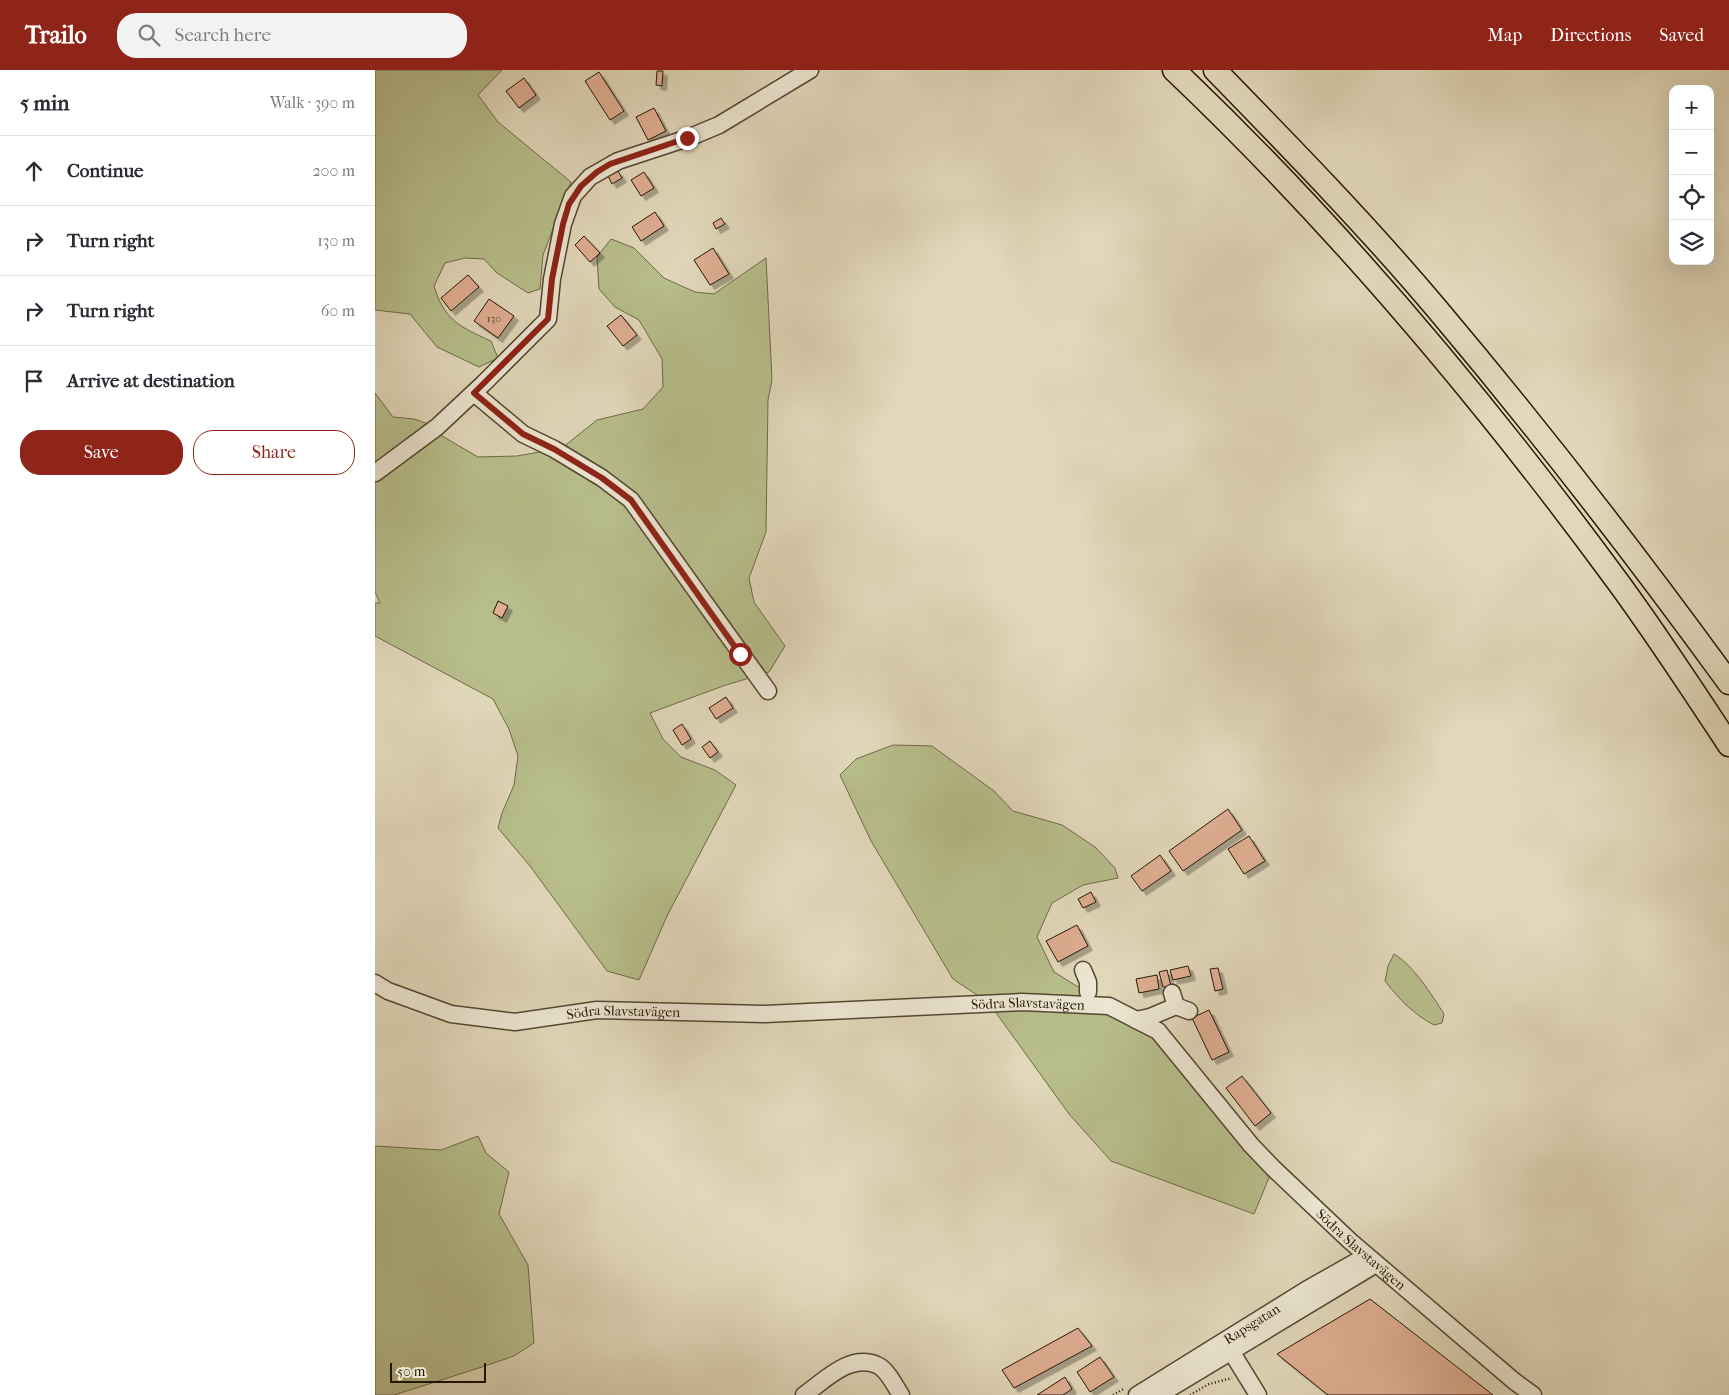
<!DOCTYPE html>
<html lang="en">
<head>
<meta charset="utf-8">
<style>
  body { margin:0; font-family:"IM FELL French Canon",serif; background:#f2f2f3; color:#2b2b33 }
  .controls { position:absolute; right:15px; top:15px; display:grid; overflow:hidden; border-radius:10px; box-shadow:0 5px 20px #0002 }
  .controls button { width:45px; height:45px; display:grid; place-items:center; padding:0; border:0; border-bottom:1px solid #e1e1e2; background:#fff; color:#2b2b33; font:25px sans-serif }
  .scale { position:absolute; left:15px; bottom:12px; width:96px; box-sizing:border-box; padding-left:5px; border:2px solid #261703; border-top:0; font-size:14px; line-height:18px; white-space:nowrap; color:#261703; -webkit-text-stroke:4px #ece6d2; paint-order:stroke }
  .stop { position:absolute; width:15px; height:15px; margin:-11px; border:4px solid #8f2418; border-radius:50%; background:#fff }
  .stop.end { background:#8f2418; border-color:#fff; box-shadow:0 1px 5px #0008 }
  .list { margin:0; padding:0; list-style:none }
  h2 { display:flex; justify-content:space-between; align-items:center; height:65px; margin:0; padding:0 20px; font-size:21px }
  h2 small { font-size:16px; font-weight:400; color:#7c7c81 }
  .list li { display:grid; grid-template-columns:32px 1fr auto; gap:15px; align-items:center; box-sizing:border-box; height:70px; padding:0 20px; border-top:1px solid #e1e1e2 }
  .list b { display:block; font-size:19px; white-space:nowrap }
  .list em { font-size:16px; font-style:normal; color:#7c7c81 }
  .actions { display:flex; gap:10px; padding:15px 20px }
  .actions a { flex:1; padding:11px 0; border:1px solid #8f2418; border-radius:20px; text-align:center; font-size:18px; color:#8f2418 }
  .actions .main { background:#8f2418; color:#fff }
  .icon { flex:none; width:28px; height:28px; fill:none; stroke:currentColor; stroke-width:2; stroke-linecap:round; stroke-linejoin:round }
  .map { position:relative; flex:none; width:1354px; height:1325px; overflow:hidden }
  header { display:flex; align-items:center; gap:30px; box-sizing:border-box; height:70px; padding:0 25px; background:#8f2418; color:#fff }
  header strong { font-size:24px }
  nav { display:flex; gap:28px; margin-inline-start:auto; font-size:18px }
  .search { width:350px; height:45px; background:#f2f2f3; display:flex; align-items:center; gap:12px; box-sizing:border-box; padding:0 18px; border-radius:20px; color:#7c7c81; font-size:19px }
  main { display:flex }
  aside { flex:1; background:#fff }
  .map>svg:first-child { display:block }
  .green { fill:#b7be8c; stroke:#6e6a48 }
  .building { fill:#dfae93; stroke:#261703; filter:url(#shadow) }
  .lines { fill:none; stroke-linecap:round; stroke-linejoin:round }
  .minor-casing { stroke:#554731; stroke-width:19 }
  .highway-casing { stroke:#261703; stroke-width:25 }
  .path { stroke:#261703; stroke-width:2.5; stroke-dasharray:1 2.5; stroke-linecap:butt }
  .minor { stroke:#ece6d2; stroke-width:16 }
  .highway { stroke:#e1d8ba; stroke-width:22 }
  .route { stroke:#8f2418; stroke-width:6 }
  .labels { text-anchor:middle; stroke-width:4; stroke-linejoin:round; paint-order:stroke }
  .number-label { font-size:11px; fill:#543d27 }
  .street-label { font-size:14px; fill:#261703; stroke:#ece6d2 }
</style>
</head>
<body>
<header>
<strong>Trailo</strong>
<div class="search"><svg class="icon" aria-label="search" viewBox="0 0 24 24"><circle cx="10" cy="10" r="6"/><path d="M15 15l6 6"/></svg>Search here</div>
<nav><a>Map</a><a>Directions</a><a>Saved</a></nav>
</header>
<main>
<aside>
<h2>5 min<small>Walk · 390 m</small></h2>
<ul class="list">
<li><svg class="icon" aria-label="ahead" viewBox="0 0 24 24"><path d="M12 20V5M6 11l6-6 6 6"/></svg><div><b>Continue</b></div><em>200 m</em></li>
<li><svg class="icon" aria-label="right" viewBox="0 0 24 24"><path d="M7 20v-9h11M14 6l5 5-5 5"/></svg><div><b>Turn right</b></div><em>130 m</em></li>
<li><svg class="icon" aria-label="right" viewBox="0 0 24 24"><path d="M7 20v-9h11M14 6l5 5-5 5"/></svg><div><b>Turn right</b></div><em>60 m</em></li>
<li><svg class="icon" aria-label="arrive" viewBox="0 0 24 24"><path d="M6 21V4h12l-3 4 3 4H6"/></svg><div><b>Arrive at destination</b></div></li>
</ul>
<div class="actions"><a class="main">Save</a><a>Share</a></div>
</aside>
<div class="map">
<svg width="1354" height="1325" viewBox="0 0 1354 1325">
  <defs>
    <filter id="shadow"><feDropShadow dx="4.5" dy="4.5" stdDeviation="0" flood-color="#0004"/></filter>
  </defs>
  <rect width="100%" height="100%" fill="#e1d8ba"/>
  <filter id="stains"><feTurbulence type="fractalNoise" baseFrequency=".004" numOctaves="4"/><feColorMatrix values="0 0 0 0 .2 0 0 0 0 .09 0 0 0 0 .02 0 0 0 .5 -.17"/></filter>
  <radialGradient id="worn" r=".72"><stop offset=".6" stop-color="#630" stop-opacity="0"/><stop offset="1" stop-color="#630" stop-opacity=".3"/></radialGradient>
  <!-- green -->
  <path class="green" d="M0 0H127L103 25 123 52 196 112 168 185 165 219 153 223 122 203 109 189 90 188 70 193 59 216C69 250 85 257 116 271L123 288 104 297 62 277 35 244 0 240Z
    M236 169 259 178 289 208 320 222 339 224 391 188 397 310 393 330 391 462 374 508 379 532 410 576 394 602 348 616 275 643 288 669 306 687 340 700 361 715 292 846 264 910 232 901 155 796 123 758 127 743 139 715 143 686 134 659 118 629 0 566V533H5L0 522V323L18 347 39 349 62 357 67 366 103 387 142 386 187 378 222 350 268 339 288 317 287 289 264 250 240 237 224 219 222 187Z
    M518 675 557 676 619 721 638 741 687 755 720 777 740 798 743 808 708 815 677 833 662 867 679 902 734 936 783 961 898 1098 879 1144 736 1091 694 1044 614 933 578 909 496 771 465 705 481 689Z
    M1019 884C1038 895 1057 925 1069 944L1067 953 1059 955C1038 944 1025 930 1010 911L1013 896Z
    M103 1066 111 1083 134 1102 124 1144 153 1195 159 1273 139 1286 107 1297 19 1325H0V1076L66 1080Z"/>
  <!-- building -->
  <path class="building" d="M282 1H288L287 16 281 15Z
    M224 2 249 41 235 50 210 11Z
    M149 8 161 25 144 38 131 21Z
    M279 38 291 61 273 70 261 47Z
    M243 101 247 108 237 114 233 106Z
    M269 102 279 118 266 126 256 110Z
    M280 142 289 156 266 171 257 157Z
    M346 148 350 154 341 159 338 153Z
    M209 166 225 183 215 192 200 175Z
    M338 178 354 204 335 215 319 190Z
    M93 205 104 217 76 241 66 228Z
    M114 229 139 246 123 268 99 251Z
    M246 245 262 265 248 276 232 256Z
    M123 531 133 536 127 548 118 543Z
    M351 627 358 638 341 649 334 638Z
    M307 654 316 669 307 675 298 660Z
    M335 671 343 682 335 688 327 677Z
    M853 739 867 760 808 801 794 781Z
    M874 766 890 791 869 804 853 779Z
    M785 785 796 801 767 821 756 806Z
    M716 822 721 832 708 838 703 829Z
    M702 855 713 876 683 892 671 871Z
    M813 896 816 906 798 910 795 900Z
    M843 898 848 919 840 921 835 899Z
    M792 900 796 916 788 917 784 902Z
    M782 905 784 919 764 923 761 909Z
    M834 940 854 982 837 990 817 948Z
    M867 1006 896 1043 880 1056 851 1018Z
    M995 1229 1118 1325H953L902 1284Z
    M703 1258 717 1276 639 1318 627 1300Z
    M725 1287 739 1307 715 1322 702 1302Z
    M690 1307 697 1319 688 1325H662Z"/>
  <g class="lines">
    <defs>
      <g id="minor">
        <path d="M99 323 148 364 179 379 227 408 256 430 393 621"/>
        <path d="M0 403 62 357 109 313 173 249 177 209 188 154 198 126 215 107 243 91 313 68 344 55 435 0"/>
        <path d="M708 900 713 912V922"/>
        <path id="s1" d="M0 913 13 921 76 944 140 952 222 940 390 944 647 932 734 936 783 961 876 1075 898 1098 975 1171 1139 1311 1158 1325"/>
        <path d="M797 923 801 936 814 941"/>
        <path d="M761 950 775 947 801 936"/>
        <path d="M851 1273 883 1325"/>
        <path d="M429 1325C449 1311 475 1283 502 1295 512 1299 520 1316 526 1325"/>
        <path id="s2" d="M762 1325 931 1220 991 1186"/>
        <path d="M784 1325 1001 1194"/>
      </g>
      <path id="highway" d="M799 0C959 152 1109 330 1240 508 1280 562 1317 619 1354 675
        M840 0C916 78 992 156 1062 239 1164 360 1261 485 1354 613"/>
    </defs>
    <!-- minor casing -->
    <use href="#minor" class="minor-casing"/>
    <!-- highway casing -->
    <use href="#highway" class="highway-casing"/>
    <!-- path -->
    <path class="path" d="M738 1325 750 1318
      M815 1325 834 1314 857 1308"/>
    <!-- minor -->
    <use href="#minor" class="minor"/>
    <!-- highway -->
    <use href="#highway" class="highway"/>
  </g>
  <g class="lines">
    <!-- route -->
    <path class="route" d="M312 68 235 94 222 102 206 116 194 134 188 154 177 209 173 249 99 323 148 364 179 379 227 408 256 430 365 584"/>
  </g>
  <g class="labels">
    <!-- number labels -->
    <g class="number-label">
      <text x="119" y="252">130</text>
    </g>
    <!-- street labels -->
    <g class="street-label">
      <text dy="5" stroke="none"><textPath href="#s1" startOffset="661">Södra Slavstavägen</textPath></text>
      <text dy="5" stroke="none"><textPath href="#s1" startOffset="256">Södra Slavstavägen</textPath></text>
      <text dy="5" stroke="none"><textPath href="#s1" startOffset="1096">Södra Slavstavägen</textPath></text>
      <text dy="5" stroke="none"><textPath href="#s2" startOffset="135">Rapsgatan</textPath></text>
    </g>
  </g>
  <rect width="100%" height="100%" filter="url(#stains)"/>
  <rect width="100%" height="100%" fill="url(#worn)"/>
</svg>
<div class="controls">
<button>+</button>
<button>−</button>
<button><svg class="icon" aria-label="locate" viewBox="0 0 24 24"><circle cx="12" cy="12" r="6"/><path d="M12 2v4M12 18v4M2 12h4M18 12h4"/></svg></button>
<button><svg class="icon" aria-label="layers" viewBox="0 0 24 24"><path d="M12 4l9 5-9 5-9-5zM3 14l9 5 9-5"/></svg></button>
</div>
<div class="scale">50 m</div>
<div class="stop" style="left:365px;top:584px"></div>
<div class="stop end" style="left:312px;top:68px"></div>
</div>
</main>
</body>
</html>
